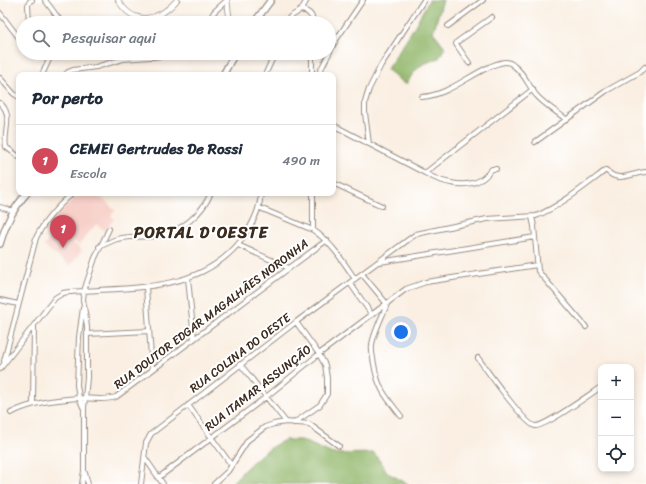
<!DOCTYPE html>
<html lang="pt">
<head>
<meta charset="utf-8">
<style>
  body { margin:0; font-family:Sriracha,sans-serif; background:#f2f2f3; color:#1f2937 }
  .controls { position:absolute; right:12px; bottom:12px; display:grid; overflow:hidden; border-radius:8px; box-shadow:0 2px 6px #0003 }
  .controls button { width:36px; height:36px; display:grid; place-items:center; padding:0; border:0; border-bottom:1px solid #e0e1e3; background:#fff; color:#1f2937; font:20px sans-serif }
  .you { position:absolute; left:401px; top:332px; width:14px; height:14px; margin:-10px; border:3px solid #fff; border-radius:50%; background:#1a73e8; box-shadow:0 0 0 6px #1a73e833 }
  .badge { display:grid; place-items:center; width:26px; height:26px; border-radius:50%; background:#d1495b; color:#fff; font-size:13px; font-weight:700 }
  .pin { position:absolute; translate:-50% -33px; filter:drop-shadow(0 1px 2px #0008) }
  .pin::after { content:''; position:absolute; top:21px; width:14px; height:12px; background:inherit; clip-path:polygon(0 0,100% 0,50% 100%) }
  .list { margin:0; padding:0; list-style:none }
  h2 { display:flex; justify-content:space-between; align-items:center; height:52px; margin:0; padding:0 16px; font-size:17px }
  h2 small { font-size:13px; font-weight:400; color:#747a83 }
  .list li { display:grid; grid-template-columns:26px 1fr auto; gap:12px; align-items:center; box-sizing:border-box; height:72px; padding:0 16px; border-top:1px solid #e0e1e3 }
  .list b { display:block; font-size:15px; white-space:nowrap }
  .list p { margin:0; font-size:13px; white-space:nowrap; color:#747a83 }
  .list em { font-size:13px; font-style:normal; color:#747a83 }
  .icon { flex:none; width:22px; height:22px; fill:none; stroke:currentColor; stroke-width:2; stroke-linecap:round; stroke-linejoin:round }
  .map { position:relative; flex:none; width:646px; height:484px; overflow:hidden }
  .search { position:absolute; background:#fff; box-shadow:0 2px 6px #0003; left:16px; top:16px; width:320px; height:44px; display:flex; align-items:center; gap:10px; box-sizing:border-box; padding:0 14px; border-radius:22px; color:#747a83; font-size:15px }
  .panel { position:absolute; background:#fff; box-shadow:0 2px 6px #0003; left:16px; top:72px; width:320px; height:124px; border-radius:8px }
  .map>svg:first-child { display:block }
  .built { fill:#f7d1c9 }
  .forest { fill:#93b76c; stroke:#677045 }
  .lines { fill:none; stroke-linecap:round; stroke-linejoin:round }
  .minor-casing { stroke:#9a8c80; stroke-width:6 }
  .tertiary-casing { stroke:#9a8c80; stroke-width:6 }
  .secondary-casing { stroke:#9a8c80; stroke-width:8 }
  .minor { stroke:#fff; stroke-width:4 }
  .tertiary { stroke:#fff; stroke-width:4.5 }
  .secondary { stroke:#fff; stroke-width:5.5 }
  .labels { text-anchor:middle; stroke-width:4; stroke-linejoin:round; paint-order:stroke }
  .street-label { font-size:12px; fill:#3b2a1e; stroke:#fff }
  .district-label { font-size:16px; font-weight:bold; letter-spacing:1px; fill:#3b2a1e; stroke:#fff }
</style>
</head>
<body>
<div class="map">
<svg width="646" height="484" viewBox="0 0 646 484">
  <rect width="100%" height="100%" fill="#fff"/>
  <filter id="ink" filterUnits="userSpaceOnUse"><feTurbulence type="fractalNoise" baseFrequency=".025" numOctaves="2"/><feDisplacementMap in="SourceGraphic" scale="8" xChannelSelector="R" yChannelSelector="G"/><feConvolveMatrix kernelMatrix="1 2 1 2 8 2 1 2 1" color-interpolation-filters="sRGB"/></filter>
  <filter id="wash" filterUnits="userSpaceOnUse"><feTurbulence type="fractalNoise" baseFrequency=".012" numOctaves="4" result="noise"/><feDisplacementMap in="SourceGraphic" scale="16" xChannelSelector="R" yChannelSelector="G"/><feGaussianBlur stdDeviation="0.9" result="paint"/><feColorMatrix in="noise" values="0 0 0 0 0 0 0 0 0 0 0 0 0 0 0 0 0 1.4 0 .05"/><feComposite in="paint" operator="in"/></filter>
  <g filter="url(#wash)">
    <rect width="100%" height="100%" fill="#faefe2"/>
    <!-- built -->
    <path class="built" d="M80 193H97L115 210 111 216 114 219 105 231 96 224 79 245 49 224Z
      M56 230 82 250 70 266 44 246Z"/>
    <!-- forest -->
    <path class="forest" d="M429 0H443L433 32 445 47 439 58 423 64 414 72 406 84 403 83 387 69 413 29Z
      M285 440H301L333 454 374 453 388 473 408 484H231C248 466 262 450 285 440Z"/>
  </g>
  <g filter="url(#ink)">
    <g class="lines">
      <defs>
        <path id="minor" d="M45 0 62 23
          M301 10 307 0
          M0 13 19 38 23 35
          M258 17 274 23
          M29 23 28 5 30 1 32 0
          M208 23 214 12 227 0
          M286 23 290 17 301 10C308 11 313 15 313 23
          M448 26 483 0
          M143 53 150 57H153L181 53
          M469 63 456 44 457 42 492 17
          M42 75 52 53
          M65 75 68 72 73 70 96 67 123 59 150 57
          M265 75 275 53
          M312 75V53
          M318 75 336 40 363 0
          M0 78 14 94 19 97
          M422 97C447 95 467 77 489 67 494 65 500 62 506 62 509 62 512 64 514 66 525 74 528 85 536 95 545 105 557 112 567 120
          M0 103C14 115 3 132 6 147L19 157
          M333 125 425 173 533 89
          M535 142 606 91 640 72 645 67
          M369 144 365 113V102L369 89 381 65 424 0
          M425 173C440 182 464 189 480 180 485 178 488 173 492 169H496
          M333 183 382 206
          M313 193V230
          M0 207 13 211
          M260 208 313 230C331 242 343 261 355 279
          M532 217 534 226 538 271 586 327
          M238 245 289 268
          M99 247C105 244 111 241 117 239 130 236 144 237 157 236 180 233 202 214 211 193
          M380 262 535 237
          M362 274 387 304C383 315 373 334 372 345 371 351 373 358 374 364 378 389 386 397 401 416
          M188 278 194 339
          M350 283 372 315
          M146 287 152 370
          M0 300 18 304
          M83 308 79 337 77 385 79 398 83 407
          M87 334 149 331
          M478 358C486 369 525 425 535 426 545 427 590 394 601 387
          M4 361 36 238C44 221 58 206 73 193
          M240 364 286 422
          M0 369 55 298 63 293C75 291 87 291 99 290 153 287 208 285 243 238 253 224 260 210 261 193
          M33 403 34 327
          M188 405 232 466
          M11 413C32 402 55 400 78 398 91 398 104 401 116 397L327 240
          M294 423 320 405 327 394V378L325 365 319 354 296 322
          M145 458 163 484
          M85 473 88 484
          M158 478 266 397 319 354 406 289 426 282 537 265
          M82 484 84 471V408L87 378V327L83 299 84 291 95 258 109 229
          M141 484 146 443 151 434 296 322 416 234 487 219 536 216C559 207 586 185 606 170 618 184 631 173 646 172
          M214 484 228 471 248 440 265 427 274 424 286 422 309 424 339 446"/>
        <path id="tertiary" d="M118 0C134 27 159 21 177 0
          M227 0 230 23"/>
        <path id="secondary" d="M254 23 271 0
          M223 75 235 53
          M0 244C6 223 13 209 27 193"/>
      </defs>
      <!-- minor casing -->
      <use href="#minor" class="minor-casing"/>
      <!-- tertiary casing -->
      <use href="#tertiary" class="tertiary-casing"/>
      <!-- secondary casing -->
      <use href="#secondary" class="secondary-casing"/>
      <!-- minor -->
      <use href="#minor" class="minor"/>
      <!-- tertiary -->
      <use href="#tertiary" class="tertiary"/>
      <!-- secondary -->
      <use href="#secondary" class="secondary"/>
    </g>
  </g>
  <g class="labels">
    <!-- street labels -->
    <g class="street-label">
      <text transform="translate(211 314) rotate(-37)" y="4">RUA DOUTOR EDGAR MAGALHÃES NORONHA</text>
      <text transform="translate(240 353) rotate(-37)" y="4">RUA COLINA DO OESTE</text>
      <text transform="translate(258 388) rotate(-38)" y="4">RUA ITAMAR ASSUNÇÃO</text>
    </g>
    <!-- district labels -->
    <g class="district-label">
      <text x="201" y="238">PORTAL D'OESTE</text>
    </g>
  </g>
</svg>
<div class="controls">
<button>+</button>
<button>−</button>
<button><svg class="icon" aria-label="locate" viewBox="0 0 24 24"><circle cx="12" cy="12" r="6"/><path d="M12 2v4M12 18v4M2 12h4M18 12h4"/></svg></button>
</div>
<div class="you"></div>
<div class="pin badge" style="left:63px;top:248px">1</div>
<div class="search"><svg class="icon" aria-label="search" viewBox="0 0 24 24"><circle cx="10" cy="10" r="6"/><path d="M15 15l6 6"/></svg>Pesquisar aqui</div>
<section class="panel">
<h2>Por perto<small></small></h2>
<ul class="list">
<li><span class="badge">1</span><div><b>CEMEI Gertrudes De Rossi</b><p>Escola</p></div><em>490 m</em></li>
</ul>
</section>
</div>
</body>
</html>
